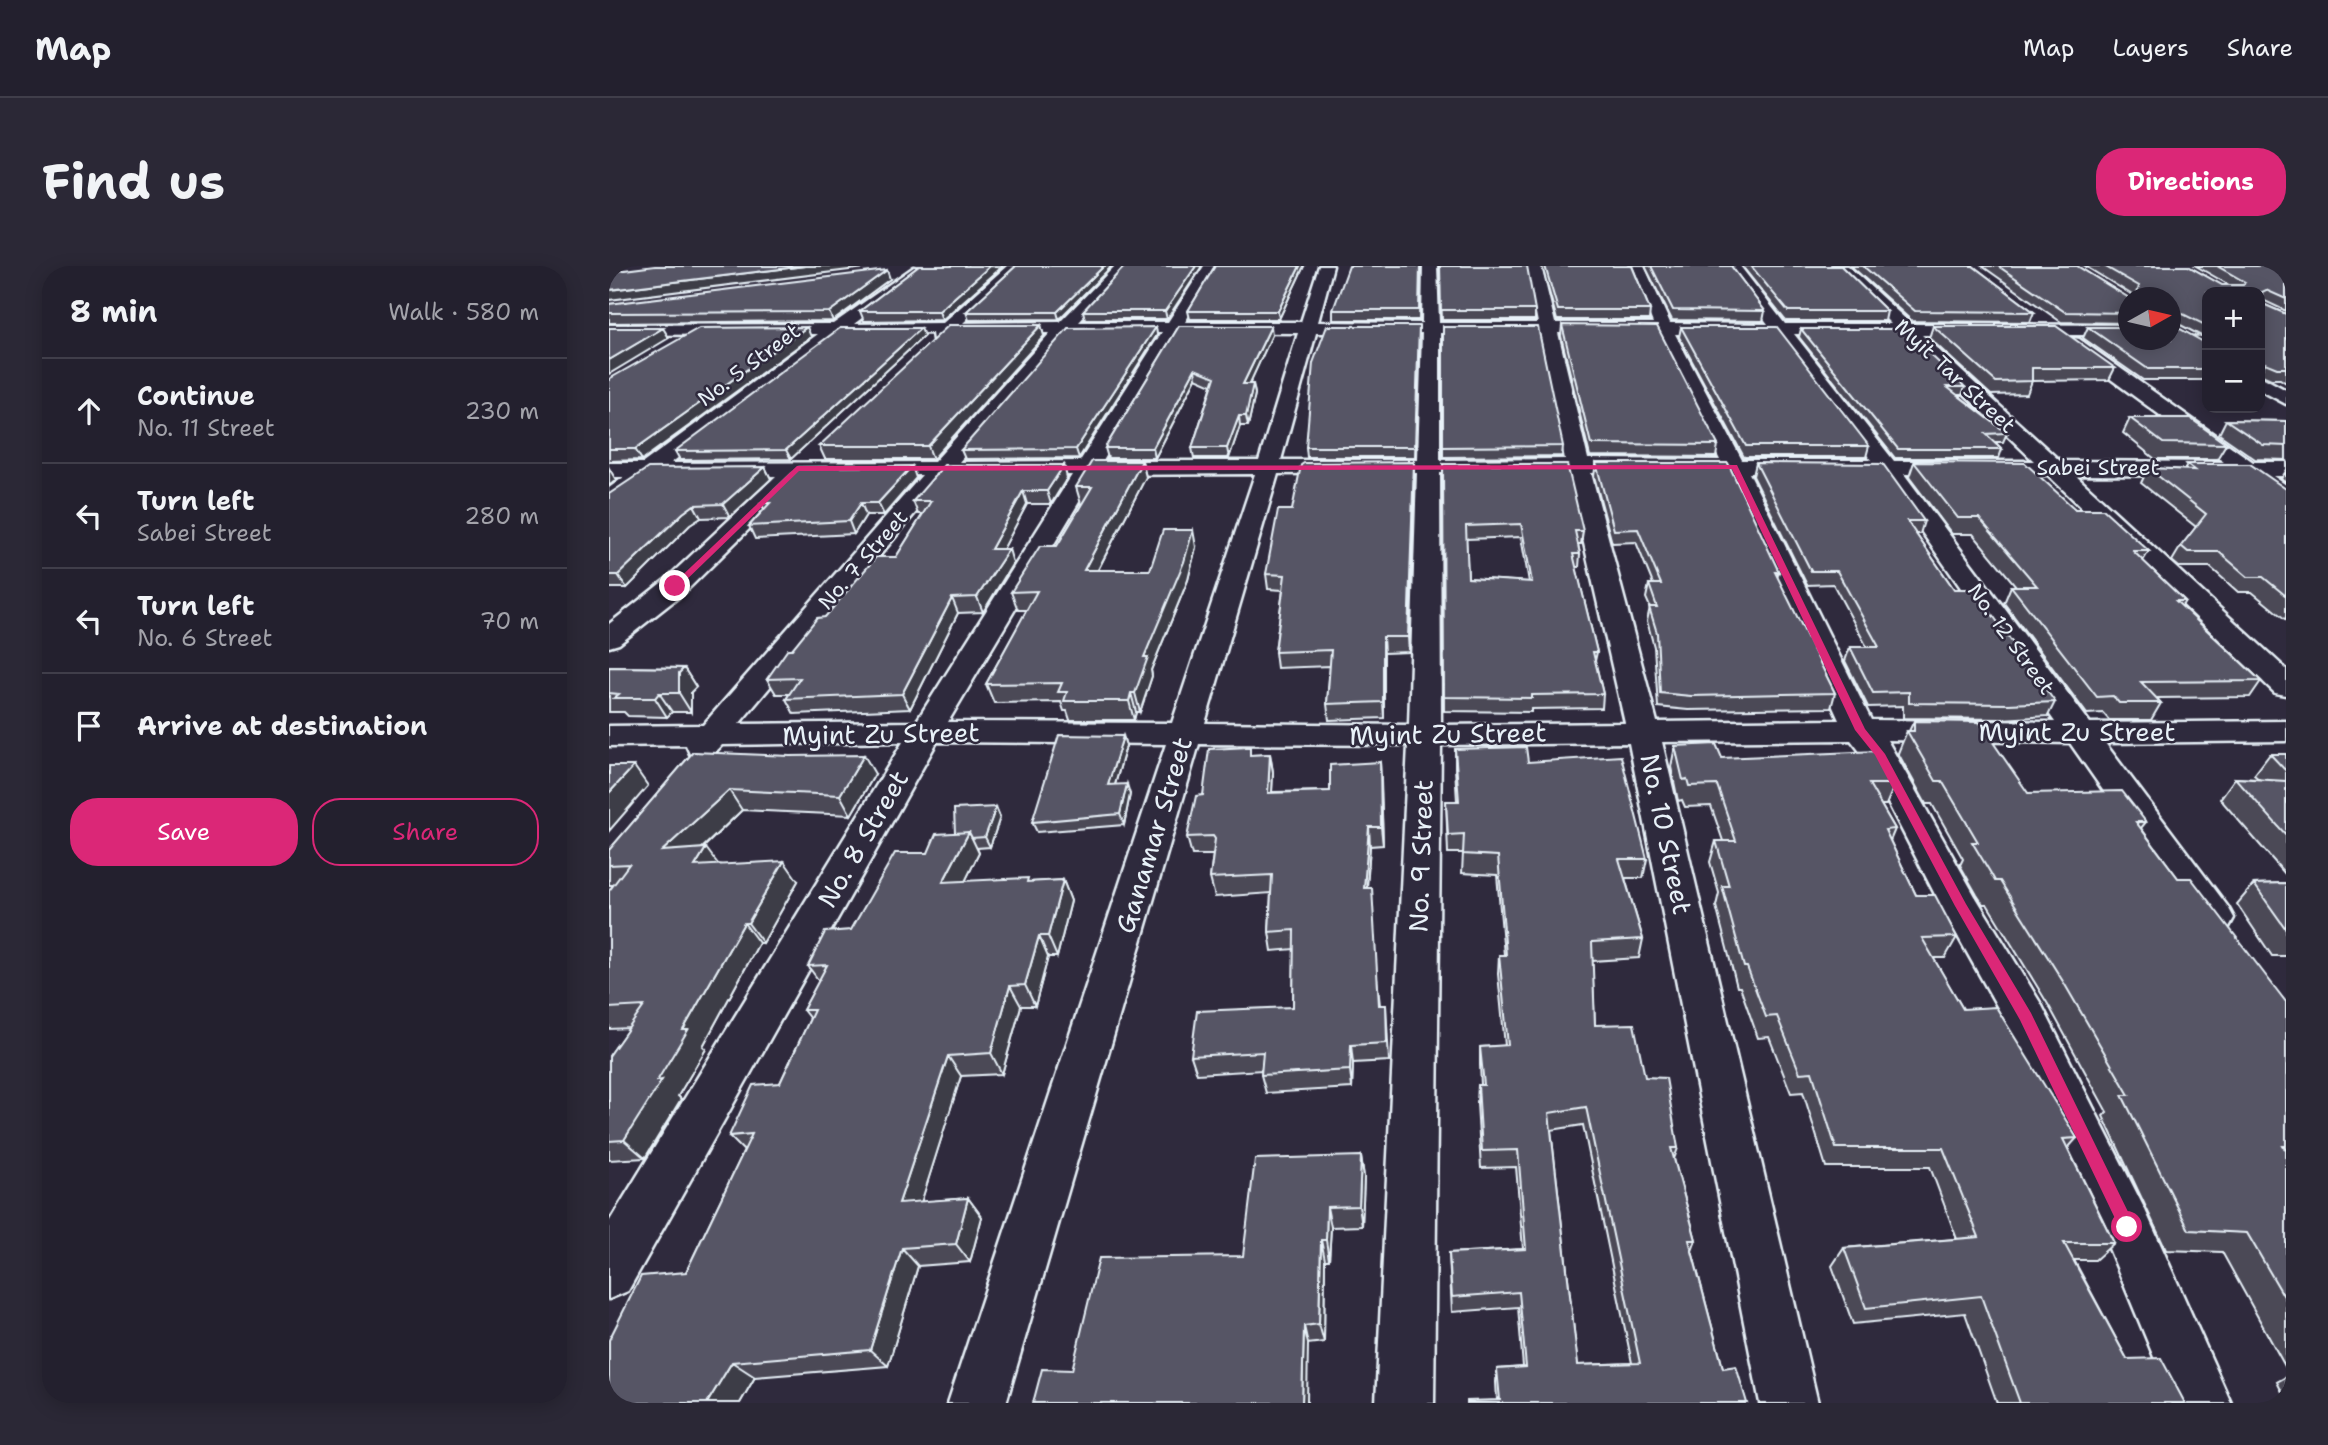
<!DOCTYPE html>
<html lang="en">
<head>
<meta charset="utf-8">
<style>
  body { margin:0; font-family:"Shantell Sans",sans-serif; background:#2b2836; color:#f1f3f6 }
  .controls { position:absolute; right:21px; top:21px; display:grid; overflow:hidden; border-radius:14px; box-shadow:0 4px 18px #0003 }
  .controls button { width:63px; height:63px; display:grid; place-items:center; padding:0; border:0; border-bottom:2px solid #403e4a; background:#23202e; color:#f1f3f6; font:35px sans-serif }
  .compass { position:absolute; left:1509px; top:21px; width:63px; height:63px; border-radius:50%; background:#23202e; box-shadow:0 4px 18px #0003; rotate:82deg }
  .stop { position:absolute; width:21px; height:21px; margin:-16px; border:5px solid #db2777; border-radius:50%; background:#fff }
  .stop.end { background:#db2777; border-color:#fff; box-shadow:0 2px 7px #0008 }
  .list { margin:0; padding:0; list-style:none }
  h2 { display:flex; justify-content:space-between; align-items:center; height:91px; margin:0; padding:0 28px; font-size:30px }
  h2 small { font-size:23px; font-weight:400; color:#a3a3aa }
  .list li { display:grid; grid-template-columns:46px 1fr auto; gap:21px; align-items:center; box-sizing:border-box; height:105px; padding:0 28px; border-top:2px solid #403e4a }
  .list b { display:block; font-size:26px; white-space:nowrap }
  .list p { margin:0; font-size:23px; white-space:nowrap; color:#a3a3aa }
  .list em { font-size:23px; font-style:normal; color:#a3a3aa }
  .actions { display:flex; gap:14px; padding:21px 28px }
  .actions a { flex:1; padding:16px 0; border:2px solid #db2777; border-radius:28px; text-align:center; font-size:24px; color:#db2777 }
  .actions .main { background:#db2777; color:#fff }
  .icon { flex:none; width:38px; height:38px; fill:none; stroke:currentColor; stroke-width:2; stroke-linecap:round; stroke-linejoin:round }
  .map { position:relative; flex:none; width:1677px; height:1137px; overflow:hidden; border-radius:28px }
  header { display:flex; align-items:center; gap:42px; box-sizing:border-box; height:98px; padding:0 35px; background:#23202e; border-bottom:2px solid #403e4a }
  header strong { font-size:33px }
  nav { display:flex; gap:38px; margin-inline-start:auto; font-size:24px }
  .intro { display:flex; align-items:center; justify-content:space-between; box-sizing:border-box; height:168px; padding:0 42px }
  h1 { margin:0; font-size:49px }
  .button { padding:18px 32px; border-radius:28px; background:#db2777; color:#fff; font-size:24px; font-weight:700 }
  main { display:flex; gap:42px; padding:0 42px }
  aside { flex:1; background:#23202e; border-radius:28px; box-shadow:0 4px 18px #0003 }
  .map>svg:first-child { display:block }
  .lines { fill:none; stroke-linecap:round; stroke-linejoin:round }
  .minor-casing { stroke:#e8f1f8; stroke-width:5 }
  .minor { fill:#2f2a3d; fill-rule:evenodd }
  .wall { fill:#4b4957; stroke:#e8f1f8; stroke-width:2; fill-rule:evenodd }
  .shaded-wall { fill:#3d3c47; stroke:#e8f1f8; stroke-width:2 }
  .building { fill:#575565; stroke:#e8f1f8; stroke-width:2; fill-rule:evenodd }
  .route { fill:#db2777 }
  .labels { text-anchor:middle; stroke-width:5; stroke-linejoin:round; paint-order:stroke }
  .far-street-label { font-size:21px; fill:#e8f1f8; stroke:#2f2a3d }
  .street-label { font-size:26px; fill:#e8f1f8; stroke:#2f2a3d }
</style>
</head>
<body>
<header>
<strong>Map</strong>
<nav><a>Map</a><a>Layers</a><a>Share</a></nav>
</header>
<div class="intro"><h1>Find us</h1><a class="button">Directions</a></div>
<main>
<aside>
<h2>8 min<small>Walk · 580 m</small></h2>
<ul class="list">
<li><svg class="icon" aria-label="ahead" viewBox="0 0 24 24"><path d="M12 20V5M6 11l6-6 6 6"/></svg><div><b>Continue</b><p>No. 11 Street</p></div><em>230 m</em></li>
<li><svg class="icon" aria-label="left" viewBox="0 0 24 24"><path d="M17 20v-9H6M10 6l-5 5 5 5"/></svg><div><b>Turn left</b><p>Sabei Street</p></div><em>280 m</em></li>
<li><svg class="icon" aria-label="left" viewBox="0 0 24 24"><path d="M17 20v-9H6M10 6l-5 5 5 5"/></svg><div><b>Turn left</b><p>No. 6 Street</p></div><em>70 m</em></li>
<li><svg class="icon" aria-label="arrive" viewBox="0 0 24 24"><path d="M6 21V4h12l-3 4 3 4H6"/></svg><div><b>Arrive at destination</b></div></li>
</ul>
<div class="actions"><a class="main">Save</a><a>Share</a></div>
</aside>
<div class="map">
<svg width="1677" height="1137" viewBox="0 0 1677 1137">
  <rect width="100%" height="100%" fill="#2f2a3d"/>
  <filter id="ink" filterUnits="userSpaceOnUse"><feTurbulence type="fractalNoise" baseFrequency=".0143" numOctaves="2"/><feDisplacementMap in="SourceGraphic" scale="14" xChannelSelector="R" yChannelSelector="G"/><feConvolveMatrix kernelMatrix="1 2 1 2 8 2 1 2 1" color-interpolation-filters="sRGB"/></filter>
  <g filter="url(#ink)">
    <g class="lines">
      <defs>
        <path id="minor" d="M398 0H414L354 57 451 56 506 0H521L470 56H559L595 0H609L576 56H692L710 0H724L709 56 813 57 814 0H828L830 57H929L918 0H932L946 57H1044L1021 0H1035L1061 57 1159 58 1116 0H1131L1176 58H1282L1223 0H1239L1302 58 1520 59V69H1313L1451 195 1615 196 1458 81 1455 77 1464 72 1470 73 1644 196H1677V210H1664L1677 219V237L1669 235 1634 210 1466 209 1677 403V429L1666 427 1439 209 1295 208 1481 457 1677 455V475L1496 477 1619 641 1625 652 1619 663 1605 667 1591 663 1461 477 1278 474 1366 630 1432 738 1536 944 1622 1137H1564L1497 975 1398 758 1332 640 1256 492 1242 474 1053 476 1209 1137H1151L1020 477 832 479 825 1137H767L799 479 590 478 397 1137H339L557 478 328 476 19 1025 0 1033V956L294 476 113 479C103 491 96 492 81 488L77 479 0 480V460L94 459 313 209 194 210 76 326 10 378 0 381V358L56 314 167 210 44 211 8 238 0 240V222L15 211H0V197H34L209 68 0 69V59L224 58 305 1 310 2 312 5 310 8 245 58 334 57ZM553 66 471 195 350 196 460 67ZM570 66 689 67 650 195H494ZM323 67 324 74 330 75 343 67H441L325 196 62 197 232 68ZM707 67H813L809 194H672ZM831 67H931L956 193 831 194ZM949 67 1048 68 1111 194 979 193ZM1066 68H1167L1262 194H1133ZM1185 68H1293L1425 195H1285ZM808 207 800 459 596 457 669 208ZM831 207H959L1016 457 832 459ZM982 207H1118L1230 454 1048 456ZM1140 207 1272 208 1446 456 1262 454ZM646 208 563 457 339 456 486 209ZM338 209H463L307 456 130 458Z
          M1598 58V68L1562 69V59Z
          M1651 110 1677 124V138L1651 124Z"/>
      </defs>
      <!-- minor casing -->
      <use href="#minor" class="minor-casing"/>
      <!-- minor -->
      <use href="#minor" class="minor"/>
    </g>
    <!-- wall -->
    <path class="wall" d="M310 0H393V1L333 54 255 55 251 45Z
      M407 0H503L450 53 360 54 357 46Z
      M516 0H593L558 53H476L474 45Z
      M606 0H695L670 53H581L579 45Z
      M811 0 810 54H724V44Z
      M831 0 926 44V54H833Z
      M933 0H1023L1041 44 1040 54H948Z
      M1036 0H1122L1156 45 1154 55 1063 54Z
      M1133 0H1232L1278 45 1276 55H1177Z
      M1242 0H1364L1425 46 1421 56 1303 55Z
      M1373 0H1468L1520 32V57L1452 56Z
      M1476 0H1579L1613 19H1620L1587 0H1677V45L1654 34V38L1677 48V117L1671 113H1662L1651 108V109V26H1598V73L1564 55V59L1598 78V114H1534L1474 72 1479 61 1520 74 1562 32H1525V30Z
      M281 13 224 55 0 57V38Z
      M432 59 435 70 324 193H216L210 180Z
      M953 59 1109 179 1107 191 981 190 952 70Z
      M570 60 663 69 640 118H644L646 128 639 160H631L620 192H585L583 182 603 119 587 112 546 192H499L496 182Z
      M810 60 806 191H698L697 181Z
      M1324 60 1506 102 1500 114 1423 115 1418 128 1382 129 1320 72Z
      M547 61 548 69 470 192 356 193 352 184Z
      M834 61 954 180 953 190 834 191Z
      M1072 61 1260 180 1257 191H1135L1070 71Z
      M1192 63 1356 121 1353 129H1349L1398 167 1394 176H1386L1393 183 1390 192H1286L1190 71Z
      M315 70 182 193 71 194 66 185Z
      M202 71 33 194 0 195V113Z
      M1521 152 1617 178 1608 193H1546L1514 167Z
      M1617 154 1677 155V194L1646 193 1610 168Z
      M533 195 537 211 489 304H541L587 281 579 314 542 404 543 410 531 446H527L525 454H461L458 445H455L452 436 385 437 377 418 418 344H409L402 326 448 280 473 238H472L467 221Z
      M805 196 800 386 775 387V452L720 454 718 438 721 400 668 402 666 386 674 324 659 323 657 308 683 244Z
      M1305 196 1466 243 1540 285 1534 295 1576 335 1573 340 1652 415 1641 431 1548 432 1552 437 1542 454H1500L1494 447 1478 448 1395 337 1402 320H1407L1364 268H1343L1300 211Z
      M987 197 1170 306 1168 312 1226 427 1222 442 1079 444 1049 441 1045 381 1038 355 1041 341 1037 332 1040 318H1044L1027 276 1003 277 985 210Z
      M1147 197 1315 255 1311 268H1307L1345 323 1446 436 1439 450 1393 453 1294 452V440L1259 441 1236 395 1241 381H1258L1224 318 1198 319 1144 210Z
      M834 198 974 265 972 278H969L971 288 970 301H967L988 386 986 395 994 428 993 442 922 443V446L835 445ZM912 271 920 316 859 312 857 273Z
      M1578 198 1677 223V354L1643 326H1629L1601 301H1570L1563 295 1572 280 1587 261 1532 217 1539 202 1575 204Z
      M455 199 458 212 442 238H418L394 283 404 297 374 346 349 347 301 443 185 448 177 433 181 428H167L158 413 183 383 216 351 287 291 314 248H309L304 235Z
      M156 201 162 213 121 251 92 252 81 259 18 322H0V228Z
      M1677 205V217L1672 213Z
      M307 212 275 249H257L245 268 146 273 140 260 155 243 152 237Z
      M0 401 75 402 87 421 82 426V446H63L58 451 19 450 15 446H0Z
      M1305 455 1419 527 1537 556 1532 562 1569 612 1677 736V1102L1613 986 1557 984 1494 850 1498 846 1440 740 1378 638H1374L1368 629 1351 599 1354 593 1323 538H1317L1289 487 1298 465H1300Z
      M514 470 517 480 506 519 521 528 515 559 428 566 423 556Z
      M1066 480 1113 492 1286 518 1277 539H1272L1286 563 1281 575 1307 629 1348 671 1336 692H1324L1354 743 1468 872 1459 882 1505 977 1486 994H1465L1518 1093 1576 1137H1388L1356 1047 1244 1058 1223 1000 1235 982 1348 973 1321 901H1217L1194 826 1182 827 1160 771 1149 772 1131 721H1128L1107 640 1110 627 1101 596 1107 575H1114L1102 540 1076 541 1073 534 1069 535 1062 501Z
      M846 483 919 496 1038 593 1034 612H1016L1034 673 1030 692 983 695 986 759 1036 811 1069 882 1065 893 1087 974 1083 985 1114 1102 888 1134 887 1116 888 1103 914 1101 909 1041 843 1046 840 987 914 983 907 901 872 902 868 837 869 819H872L871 799V781L896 780 889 708 890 689H895L888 609 853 607 854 587H839L837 535H848L846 502ZM974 859 1023 1097 969 1099 942 864Z
      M84 486 266 508 242 549 133 544 93 583 109 598 189 615 154 677H150L94 780 97 783 69 830 72 833 36 892 0 894V790L20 762 0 763V625L4 619H0V584Z
      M661 488 664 506 663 526 721 525 771 496 774 579 761 580 758 622 771 739H777L780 795 744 797 743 822 657 827 652 809 653 804 588 808 582 790 684 741 685 683 663 685 660 666 662 627 606 631 601 612 604 589H583L578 571 643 489Z
      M1661 488H1677V609L1611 533 1626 512 1650 513 1645 509Z
      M387 541 391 551 381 581 368 582 370 587 356 615 421 616 454 614 462 635 448 691H439L426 740H412L393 808 352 810 312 936 359 932 373 951 361 996 309 1000 279 1100 146 1111 131 1137H0L77 1006 135 885 120 870 171 817 201 753 194 744 210 715 199 700 242 664 319 587 346 567Z
      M1677 617V690H1663L1628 638 1645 618Z
      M752 890 755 911 753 960 722 961 720 994H716L715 1076 463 1104 634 990Z
      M1677 1111V1134L1668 1116Z"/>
    <!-- shaded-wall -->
    <path class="shaded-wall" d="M196 0H272L0 34V24Z
      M381 0 393 1 333 54 330 45Z
      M495 0H503L450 53 448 46Z
      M587 0H593L558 53 556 45Z
      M691 0H695L670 53 669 45Z
      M278 4 281 13 224 55 220 46Z
      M432 59 435 70 324 193 319 180Z
      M662 60 663 69 636 128 634 118Z
      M198 61 202 71 33 194 26 183Z
      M547 61 548 69 470 192 467 183Z
      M54 62 60 72 0 108V94Z
      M312 62 315 70 182 193 177 184Z
      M586 103 587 112 546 192 544 182Z
      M644 118 646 128 639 160 637 150Z
      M630 150 631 160 620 192 618 182Z
      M533 195 537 211 480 321 475 304Z
      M805 196V210L800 386 799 371Z
      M455 199 458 212 442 238 438 225Z
      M303 200 307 212 275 249 269 237Z
      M156 201 162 213 121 251 114 238Z
      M0 202 7 214 0 220Z
      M414 225 418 238 387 297 382 283Z
      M252 237 257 249 245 268 240 255Z
      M85 239 92 252 81 259 18 322 9 309 74 247Z
      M584 264 587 281 579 314 542 404 543 410 531 446 526 427 535 391Z
      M400 283 404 297 374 346 368 331Z
      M343 332 349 347 301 443 293 428Z
      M774 371 775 387V452L774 436Z
      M75 402 87 421 82 426V446L70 427V407Z
      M50 427 63 446 58 451 46 432Z
      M522 427 527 446 525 454 520 435Z
      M514 470 517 480 503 529 499 519Z
      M661 488 664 506 662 545 659 527Z
      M255 489 266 508 242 549 231 529Z
      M771 496 772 515 774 579 772 561Z
      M25 500 39 520 0 565V527Z
      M518 518 521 528 515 559 511 548Z
      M120 524 133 544 69 605 53 585Z
      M387 541 391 551 381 581 376 571Z
      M760 561 761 580 756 641 755 622Z
      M360 566 370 587 345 638 334 616Z
      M97 582 112 602 86 600Z
      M175 595 189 615 154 677 139 657Z
      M454 614 462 635 448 691 439 670Z
      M135 657 150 677 94 780 97 783 69 830 72 833 36 892 15 874 48 815 74 764Z
      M430 670 439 691 426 740 416 719Z
      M401 720 412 740 393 808 382 787Z
      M742 779 744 797 743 822 741 804Z
      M339 790 352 810 306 956 290 937Z
      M752 890 755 911 753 960 750 940Z
      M359 932 373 951 361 996 347 978Z
      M718 941 722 961 720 994 717 974Z
      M712 974 716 994 715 1076 710 1058Z
      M293 982 309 1000 279 1100 261 1084Z
      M695 1060 699 1078 698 1137H693Z
      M123 1096 146 1111 131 1137H98Z"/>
    <!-- building -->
    <path class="building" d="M46 0H196L0 24V6Z
      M310 0H381L330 45H251Z
      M407 0H495L448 46H357Z
      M516 0H587L556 45H474Z
      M606 0H691L669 45H579Z
      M740 0H811L810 44H724Z
      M831 0H918L926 44H832Z
      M936 0H1023L1041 44H949Z
      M1042 0H1122L1156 45 1064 44Z
      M1142 0H1232L1278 45H1179Z
      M1254 0H1364L1425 46 1306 45Z
      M1389 0H1468L1520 32V47L1456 46Z
      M1495 0H1579L1613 19H1634L1636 16 1608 0H1677V33L1657 24 1653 26 1654 38 1677 48V102H1668L1656 97 1654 102H1651V26H1598V60L1568 45 1564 47V59L1598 78V103H1539L1479 61H1520V74H1562V32H1527L1530 20Z
      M278 4 220 46 0 47V38Z
      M340 59H432L319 180H210Z
      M953 59 1048 60 1109 179 982 178Z
      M570 60H662L634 118H644L637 150H630L618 182H583L606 111 586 103 544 182H496Z
      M718 60H810L806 181H697L704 97Z
      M1324 60H1447L1506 102H1423V115L1387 116Z
      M198 61 26 183H0V113L90 62Z
      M547 61 467 183 352 184 459 62Z
      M834 61H929L954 180 834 181Z
      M1072 61H1168L1260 180H1137Z
      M0 62H54L0 94Z
      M231 62H312L177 184 66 185Z
      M1192 63H1294L1356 121H1338L1398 167 1377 168 1393 183H1289Z
      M1521 152H1581L1617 178 1554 177Z
      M1617 154 1677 155V180L1654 179Z
      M483 195H533L475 304H541L554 264H584L575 296 535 391H539L526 427H522L520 435H455L458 426H449L453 417 377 418 428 325 402 326 431 280H448L483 221H467Z
      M805 196 799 371H774V436L718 438 722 384 666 386 676 309 657 308 669 244H683L692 199 695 197Z
      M1305 196 1416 197 1466 243H1494L1540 285H1524L1576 335H1567L1652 415 1532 416 1552 437H1510L1504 430 1488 431 1402 320H1428L1370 252H1349Z
      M987 197H1119L1170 306H1166L1226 427 1082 430 1051 427 1048 367 1040 341H1048L1040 318H1052L1029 263 1005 264Z
      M1147 197 1274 198 1315 255H1298L1338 313 1345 323H1365L1446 436 1400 438 1300 437V426L1264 427 1241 381H1270L1228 305H1202Z
      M834 198H958L974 265H966L971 288H964L988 386H984L994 428 923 429V432L835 431ZM912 258 923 316 859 312 857 260Z
      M1578 198H1641L1677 223V330L1654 311H1639L1610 286H1579L1572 280 1597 248 1539 202 1586 204Z
      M335 199H455L438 225H414L382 283H400L368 331 343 332 293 428 177 433 191 412 158 413 179 383H183L208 352 216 351 267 291H287L322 235H304Z
      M303 200 269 237H252L240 255 140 260 161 237H152L190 201Z
      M156 201 114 238 85 239 74 247 9 309H0V228L39 202Z
      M0 401 75 402 70 407V427H50L46 432H5L10 428 0 427Z
      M1305 455 1370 456 1419 527 1513 525 1537 556H1527L1569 612H1582L1677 736V880H1674L1677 885V1034L1638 967 1580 964 1513 829H1520L1455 717 1391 615H1386L1381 606 1363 576H1369L1333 515H1327L1298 465H1305Z
      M450 469 514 470 499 519 518 518 511 548 423 556Z
      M1107 478 1113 492 1268 485 1286 518H1260L1286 563 1276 564 1307 629H1326L1348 671 1313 672 1354 743 1387 741 1468 872 1454 873 1505 977H1455L1518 1093 1552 1092 1576 1137H1411L1372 1030 1257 1042 1235 982 1370 971 1334 882H1227L1203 806 1191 807 1168 750 1157 751 1138 701H1135L1113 620H1120L1107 575H1127L1108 519 1080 520 1078 513 1074 514 1066 480Z
      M641 481V489L661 488 659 527 721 525V499L771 496 772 561H760L755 622H763L770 739H777L778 777 742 779 741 804 652 809 654 786 582 790 588 745 684 741 685 664 660 666 663 609 601 612 606 573 604 570 578 571 587 530 594 529 600 483Z
      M917 481 919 496 1012 490 1038 593H1010L1034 673 983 676 986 759 1025 758 1036 811 1057 812 1069 882H1062L1087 974H1080L1114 1102 1127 1100 1138 1137H858V1135L891 1134 888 1103 917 1101 910 1026 843 1031 840 987 917 983 909 884 873 885 869 819H875L871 781 899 779 890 689H897L889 590 854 588 855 568 839 569 837 535H850L846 483ZM977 841 1031 1097 969 1099 940 847Z
      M84 486 181 490 255 489 231 529 120 524 53 585 97 582 86 600 175 595 139 657H135L74 764H79L48 815 53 814 15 874 0 875V790L35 740 0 742V625L20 598 0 599V584Z
      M1661 488H1677V505Z
      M0 500H25L0 527Z
      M1626 512 1677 515V569Z
      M387 541 376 571 363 572 360 566 346 567 345 543Z
      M360 566 334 616 419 612 418 616 454 614 439 670H430L416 719 401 720 382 787 339 790 290 937 359 932 347 978 293 982 261 1084 123 1096 98 1137H0V1074L32 1010 77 1006 143 868 120 870 144 819 171 817 205 744H194L218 699 199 700 216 666 242 664 286 587H319L327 568Z
      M1677 617V663L1645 618Z
      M752 890 750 940 718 941 717 974H712L710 1058 695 1060 693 1137H424L433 1103 463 1104 490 992 634 990 646 893Z"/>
  </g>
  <!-- route -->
  <path class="route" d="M1128 199 1256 463 1276 488 1357 638 1422 747 1524 956 1526 961 1524 967 1518 969 1513 967 1411 754 1346 640 1266 489 1246 464 1123 203 190 205 69 322 62 320 188 200Z"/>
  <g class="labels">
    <!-- far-street labels -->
    <g class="far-street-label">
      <text transform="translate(140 99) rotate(-37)" y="7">No. 5 Street</text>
      <text transform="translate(1346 110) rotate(43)" y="7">Myit Tar Street</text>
      <text x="1489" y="209">Sabei Street</text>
      <text transform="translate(254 294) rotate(-49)" y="7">No. 7 Street</text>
      <text transform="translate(1402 373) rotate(54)" y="7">No. 12 Street</text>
    </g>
    <!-- street labels -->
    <g class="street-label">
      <text x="1468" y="475">Myint Zu Street</text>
      <text transform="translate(272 468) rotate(-1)" y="9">Myint Zu Street</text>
      <text transform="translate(839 468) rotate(-1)" y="9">Myint Zu Street</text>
      <text transform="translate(1057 568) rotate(78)" y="9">No. 10 Street</text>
      <text transform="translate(545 569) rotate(-73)" y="9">Ganamar Street</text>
      <text transform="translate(254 573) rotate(-60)" y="9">No. 8 Street</text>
      <text transform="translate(812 590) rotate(-88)" y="9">No. 9 Street</text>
    </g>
  </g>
</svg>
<div class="controls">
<button>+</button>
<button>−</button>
</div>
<svg class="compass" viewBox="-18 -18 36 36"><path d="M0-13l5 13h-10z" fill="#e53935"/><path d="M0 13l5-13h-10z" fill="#a3a3aa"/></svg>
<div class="stop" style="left:1518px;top:961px"></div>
<div class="stop end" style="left:66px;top:320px"></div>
</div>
</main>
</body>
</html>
